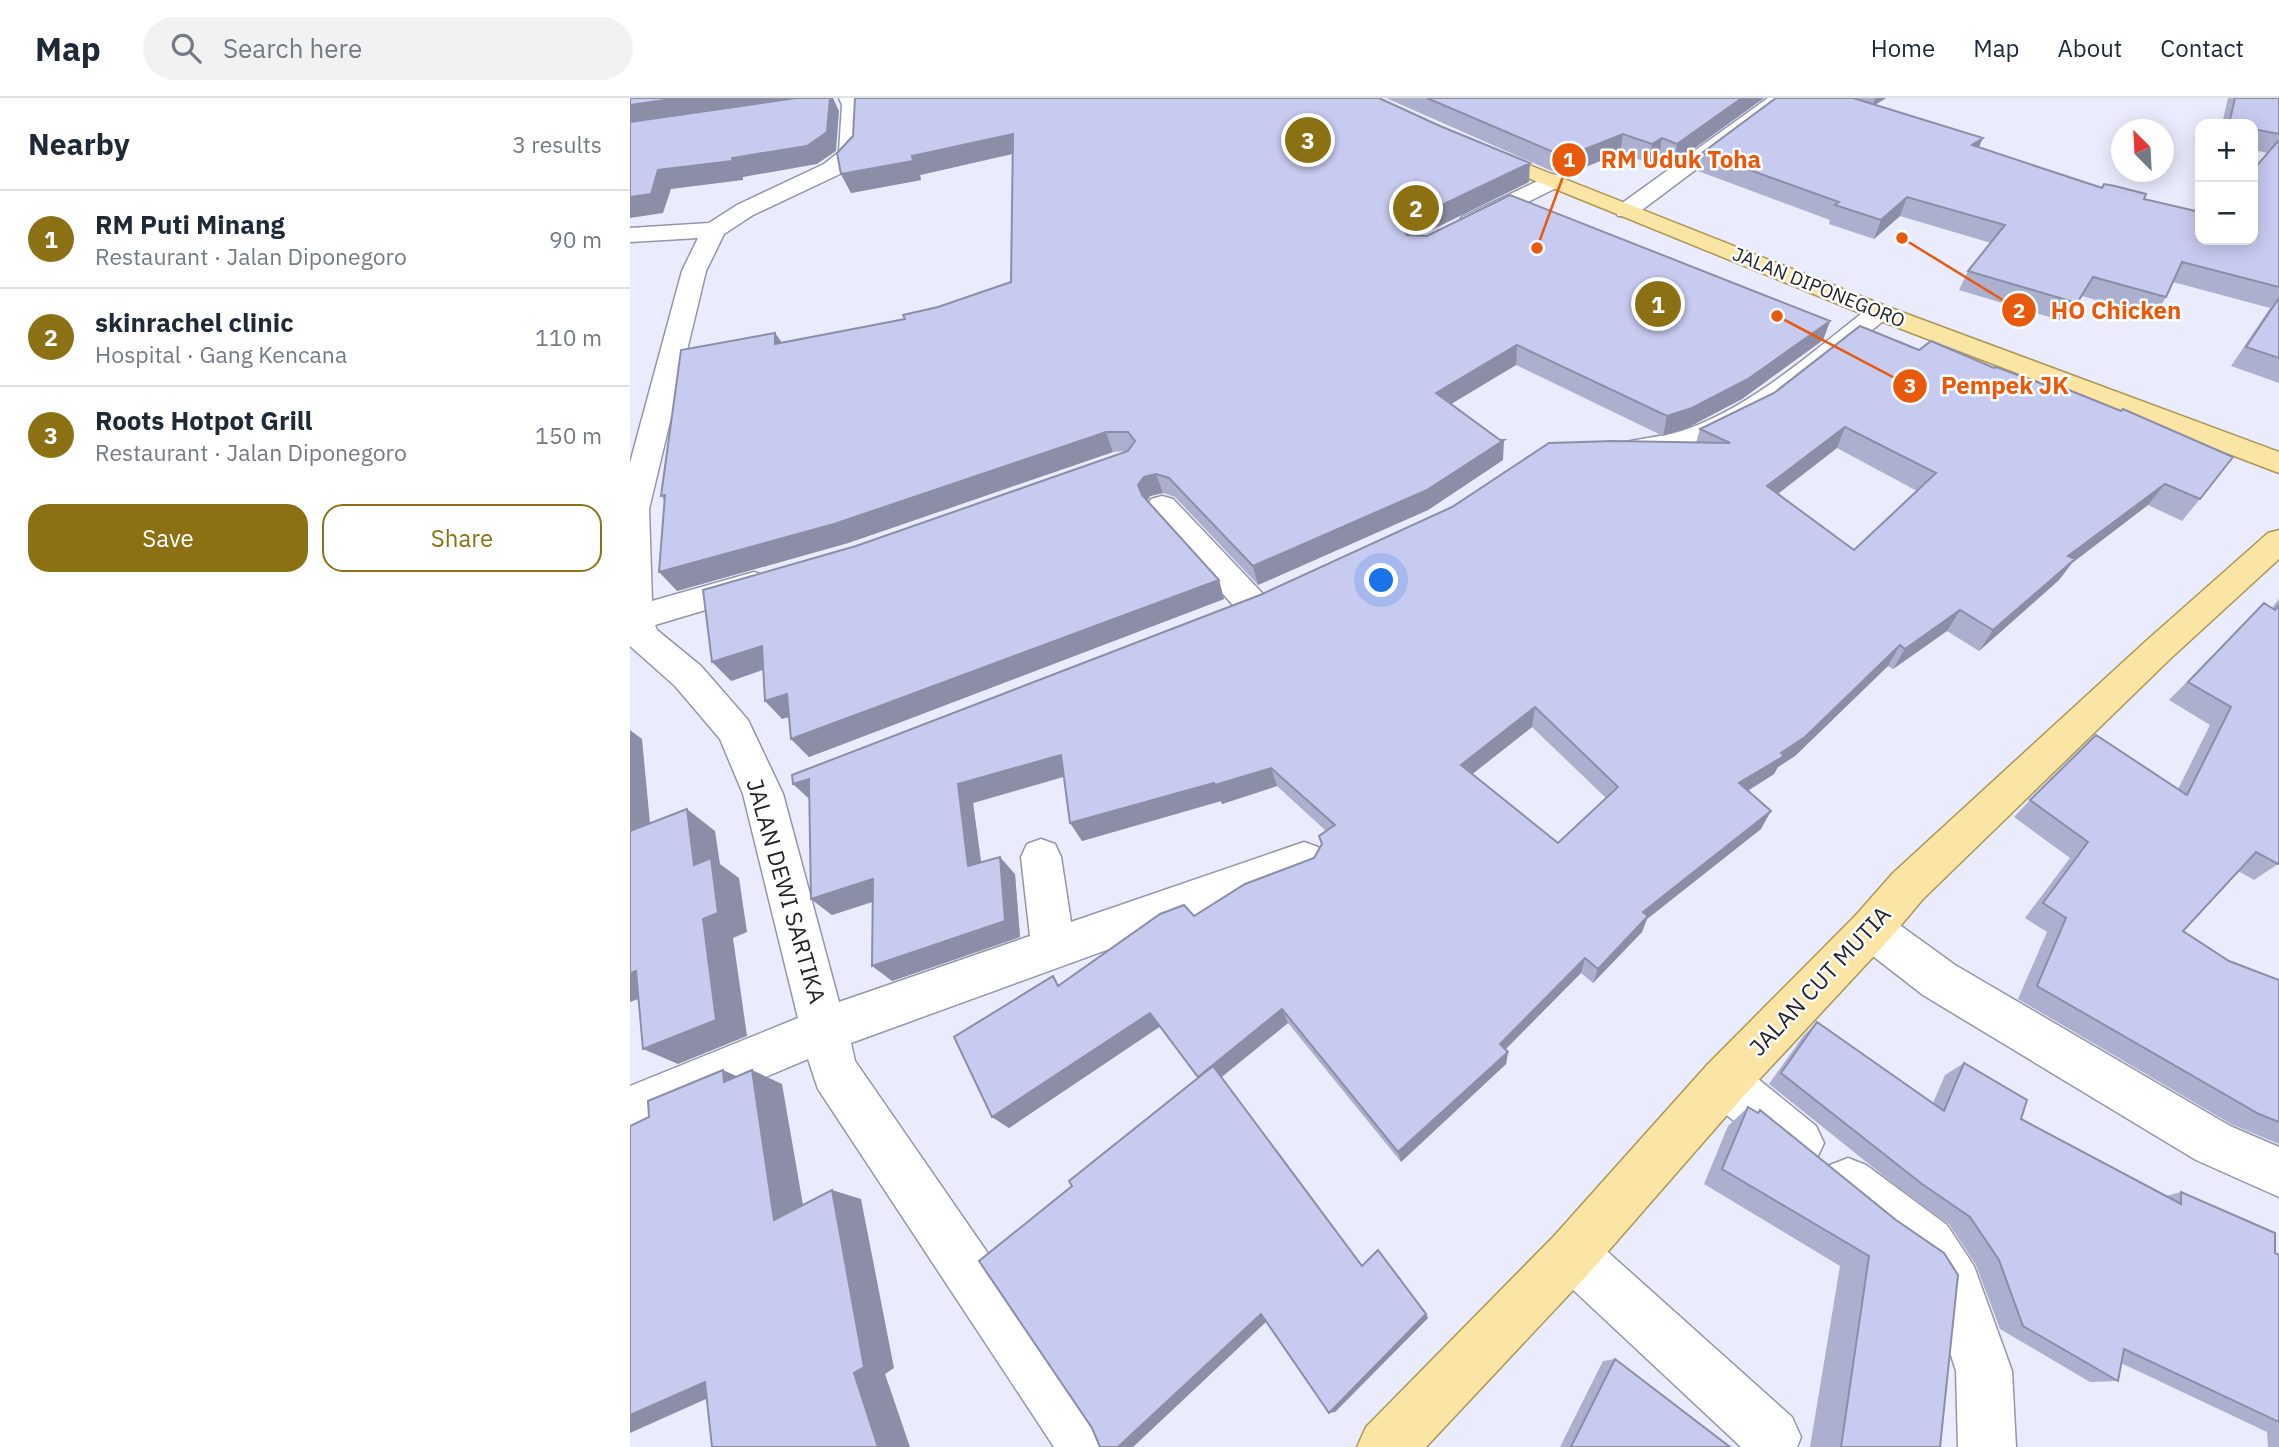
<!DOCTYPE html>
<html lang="en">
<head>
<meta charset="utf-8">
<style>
  body { margin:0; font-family:"IBM Plex Sans",sans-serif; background:#f2f2f3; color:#1f2937 }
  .controls { position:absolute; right:21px; top:21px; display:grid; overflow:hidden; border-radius:14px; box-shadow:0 4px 18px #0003 }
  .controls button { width:63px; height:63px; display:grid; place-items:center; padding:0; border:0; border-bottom:2px solid #e0e1e3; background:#fff; color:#1f2937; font:35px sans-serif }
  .compass { position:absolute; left:1481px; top:21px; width:63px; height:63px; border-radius:50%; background:#fff; box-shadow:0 4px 18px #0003; rotate:336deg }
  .you { position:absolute; left:752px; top:483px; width:24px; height:24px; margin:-18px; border:5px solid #fff; border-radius:50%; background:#1a73e8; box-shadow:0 0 0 10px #1a73e833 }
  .badge { display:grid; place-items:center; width:46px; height:46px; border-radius:50%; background:#8c7114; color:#fff; font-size:23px; font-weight:700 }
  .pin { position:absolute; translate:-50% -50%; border:4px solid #fff; box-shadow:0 2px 7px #0006 }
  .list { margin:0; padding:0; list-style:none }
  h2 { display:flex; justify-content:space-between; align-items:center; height:91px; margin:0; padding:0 28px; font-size:30px }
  h2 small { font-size:23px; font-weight:400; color:#747a83 }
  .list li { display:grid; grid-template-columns:46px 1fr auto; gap:21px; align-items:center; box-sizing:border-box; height:98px; padding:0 28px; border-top:2px solid #e0e1e3 }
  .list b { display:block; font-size:26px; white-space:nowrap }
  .list p { margin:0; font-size:23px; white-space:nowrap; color:#747a83 }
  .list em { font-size:23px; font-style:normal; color:#747a83 }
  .actions { display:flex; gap:14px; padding:21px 28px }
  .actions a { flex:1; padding:16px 0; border:2px solid #8c7114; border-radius:21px; text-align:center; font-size:24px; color:#8c7114 }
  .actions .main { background:#8c7114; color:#fff }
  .icon { flex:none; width:38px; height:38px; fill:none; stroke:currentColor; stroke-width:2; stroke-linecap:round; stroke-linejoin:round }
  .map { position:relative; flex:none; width:1649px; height:1349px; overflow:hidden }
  header { display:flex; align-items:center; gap:42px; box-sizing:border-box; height:98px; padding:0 35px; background:#fff; border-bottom:2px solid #e0e1e3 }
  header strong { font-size:33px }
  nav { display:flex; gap:38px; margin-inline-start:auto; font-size:24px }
  .search { width:490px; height:63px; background:#f2f2f3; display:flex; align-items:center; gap:18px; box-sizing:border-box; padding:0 24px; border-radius:38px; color:#747a83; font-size:26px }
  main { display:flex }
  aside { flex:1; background:#fff }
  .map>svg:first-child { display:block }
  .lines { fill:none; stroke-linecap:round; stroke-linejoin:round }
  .minor-casing { stroke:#9496a7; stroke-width:3 }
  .major-casing { stroke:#ad9652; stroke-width:3 }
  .minor { fill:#fff; fill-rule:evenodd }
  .major { fill:#fbe5a4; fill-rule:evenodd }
  .wall { fill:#acafce; fill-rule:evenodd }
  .shaded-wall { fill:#8c8ea8 }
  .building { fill:#c8cbf0; stroke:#8c8ea8; stroke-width:2; fill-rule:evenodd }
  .labels { text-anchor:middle; stroke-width:5; stroke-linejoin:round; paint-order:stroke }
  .far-street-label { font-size:19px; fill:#23242a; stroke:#fff }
  .street-label { font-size:23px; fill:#23242a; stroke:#fff }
  .leader { fill:none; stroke:#e8590c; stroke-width:2.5 }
  .callout-dot { fill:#e8590c; stroke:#fff; stroke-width:2.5 }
  .mark-label { font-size:21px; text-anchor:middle; font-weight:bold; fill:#fff }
  .callout-label { font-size:24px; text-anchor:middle; font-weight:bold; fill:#e8590c; stroke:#fff; stroke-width:5; stroke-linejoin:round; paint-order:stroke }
</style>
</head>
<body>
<header>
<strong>Map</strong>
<div class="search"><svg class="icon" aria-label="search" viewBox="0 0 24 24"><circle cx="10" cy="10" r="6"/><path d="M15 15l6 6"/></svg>Search here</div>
<nav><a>Home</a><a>Map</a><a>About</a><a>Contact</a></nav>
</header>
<main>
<aside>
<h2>Nearby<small>3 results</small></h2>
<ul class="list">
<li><span class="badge">1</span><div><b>RM Puti Minang</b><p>Restaurant · Jalan Diponegoro</p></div><em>90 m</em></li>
<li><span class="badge">2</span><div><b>skinrachel clinic</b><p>Hospital · Gang Kencana</p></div><em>110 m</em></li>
<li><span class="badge">3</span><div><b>Roots Hotpot Grill</b><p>Restaurant · Jalan Diponegoro</p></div><em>150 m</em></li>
</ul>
<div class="actions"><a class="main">Save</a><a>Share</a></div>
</aside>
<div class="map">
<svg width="1649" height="1349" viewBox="0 0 1649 1349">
  <rect width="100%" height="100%" fill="#eaecfe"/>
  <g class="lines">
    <defs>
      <path id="minor" d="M209 0H229L232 7 229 56 210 76 123 117 94 136 76 173 19 411 22 503 124 474 136 478 141 486 136 494 25 527 27 532 71 568 118 622 153 696 209 904 400 838 391 759 397 746 411 741 425 746 431 759 441 824 674 744 688 749 694 762 688 775 221 945 225 963 478 1329 487 1349H424L188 991 178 961 0 1036V988L168 920 113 696 90 641 45 588 0 548V365L52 173 68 140 0 144V130L79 125 107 107 194 66 209 54 212 7Z
        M1138 0H1161L1004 118H988L985 113 988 108Z
        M922 76 930 78 933 83 930 88 848 129H832L829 124 832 119Z
        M1249 206 1258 209 1262 214 1258 219C1191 273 1118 346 1029 358 1016 359 1005 362 992 359L987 352 992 345C1015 339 1038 339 1060 330 1128 304 1184 252 1240 209Z
        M532 398 543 401 634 497 639 506 634 515 622 518 610 515 521 415 517 408 521 401Z
        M1241 811 1256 817 1325 867 1600 1028 1649 1049V1099L1566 1062 1293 897 1226 845 1220 831 1226 817Z
        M1094 960 1111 967 1186 1028 1194 1045 1186 1062 1169 1070 1152 1062 1077 1001 1070 984 1077 967Z
        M1218 1060 1236 1067 1317 1127 1344 1168 1382 1273 1386 1349H1328L1326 1273 1303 1200 1281 1163 1200 1103 1193 1085 1200 1067Z
        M942 1130 960 1138 1162 1319 1171 1339 1167 1349H1111L924 1174 916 1156 924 1138Z"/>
      <path id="major" d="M851 48 1258 209 1649 354V375L1240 219 844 58 841 54 844 50Z
        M1649 432V461L1540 561 1293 801 1256 845 1111 1001 960 1174 796 1349H727L736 1329 924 1138 1077 967 1226 817 1263 775 1516 543 1638 435Z"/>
    </defs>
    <!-- minor casing -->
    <use href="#minor" class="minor-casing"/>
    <!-- major casing -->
    <use href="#major" class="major-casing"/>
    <!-- minor -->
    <use href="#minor" class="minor"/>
    <!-- major -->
    <use href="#major" class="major"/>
  </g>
  <!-- wall -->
  <path class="wall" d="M756 0H1134L1044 65 1029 59 1019 65 990 55 933 78Z
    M1146 0H1256L1245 7 1349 49 1472 89 1514 101 1570 142 1638 55 1623 52V26H1592L1598 0H1649V285L1601 268 1640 210 1543 184 1536 199 1524 219 1452 198 1436 224 1329 192 1338 173 1361 145 1270 118 1244 141 1199 126 1200 122 1068 73 1072 55Z
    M223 38 899 84 789 138 1200 223 1193 242 1112 301 1057 330 1033 338 886 267 821 306 873 362 798 412 628 487 545 399 533 395 520 398 517 403 589 482 594 501 179 659 161 641 159 619 152 621 133 572 101 583 226 448 496 353 483 354 218 445 47 493 34 402 31 398 145 235 152 244 275 221 308 209 381 184 383 56 290 77 291 82 221 95 211 76Z
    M1230 228 1570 401 1552 423 1518 407 1442 465 1429 482 1349 553 1317 533 1263 571 1258 568 1165 658 1148 669 1144 676 1118 693 1131 731 1017 821 1012 834 963 885 951 875 875 951 878 954 876 966 771 1064 658 925 591 979 732 1168 796 1216 798 1220 705 1314 636 1224 503 1349H470L442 1088 568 980 530 928 379 1030 362 1019 431 886 564 818 684 760 692 747 689 738 696 733 647 688 592 706 591 703 452 743 434 679 343 705 351 765 385 776 390 839 262 883 243 804 202 817 181 801 179 701 163 686 1066 345 1070 331 1144 295ZM1207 350 1287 393 1224 452 1148 396ZM902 629 976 700 928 745 842 676Z
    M1649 501V764L1648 766 1624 782 1608 773 1553 833 1599 863 1649 882V1046L1601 1026 1388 901 1417 834 1395 820 1440 760 1384 719 1400 702 1548 691 1580 627 1539 602 1634 505 1642 510Z
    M1187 924 1303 1005 1315 977 1334 965 1391 1021 1536 1098 1551 1094 1649 1157V1349H1638L1637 1334 1491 1265 1488 1283 1460 1284 1370 1231 1346 1167 1319 1126 1274 1094 1139 986 1174 937Z
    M1118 1009 1127 1015 1130 1012 1266 1122 1310 1349H1180L1210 1168 1074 1086 1098 1028Z
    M985 1261 1100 1349H930L973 1263Z"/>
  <!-- shaded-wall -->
  <path class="shaded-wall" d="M49 0H181L0 27V7Z
    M200 0H203L209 13 206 53 187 66 113 79V82L41 91 33 115 0 120V99L28 72 102 60Z
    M1112 0H1134L1044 65 1047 46Z
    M1245 0H1256L1243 8Z
    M383 36 390 54 290 77 291 82 221 95 211 76 282 58Z
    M993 36 990 55 933 78 935 59Z
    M1032 40 1029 59 1019 65 1022 46Z
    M1353 40 1345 58 1342 47Z
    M900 65 899 84 779 143 773 131 778 123Z
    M1277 99 1270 118 1244 141 1251 122Z
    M1200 223 1193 242 1112 301 1057 330 1033 338 1037 318Z
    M145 235 158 254 145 246Z
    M887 247 886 267 806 315V295Z
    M1215 329 1207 350 1129 410 1137 388Z
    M476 334 483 354 218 445 47 493 29 474Z
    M874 342 873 362 798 412 628 487 623 468Z
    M526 376 533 395 520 398 515 407 508 387 514 379Z
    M1535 386 1518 407 1442 465 1429 482 1349 553 1363 532 1438 458Z
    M589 482 594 501 179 659 161 641Z
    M1330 512 1317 533 1263 571 1275 551Z
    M1270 547 1258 568 1165 658 1148 669 1144 676 1101 703 1109 685 1151 655Z
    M132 548 149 566 101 583 82 564Z
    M157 596 174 614 152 621 135 603Z
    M905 609 902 629 831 685V667Z
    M0 632 12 641 23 757 0 742Z
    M431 657 442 676 343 705 354 785 338 768 328 686Z
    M641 670 647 688 592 706 591 703 452 743 440 725Z
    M179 681 183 704 163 686Z
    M57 711 85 733 90 766 109 780 117 834 103 840 117 938 48 966 13 951 73 821 64 767Z
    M1141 713 1131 731 1017 821 1012 834 963 885 968 871 1013 814Z
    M370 759 385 776 390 839 262 883 242 868Z
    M243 781 262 797 202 817 181 801Z
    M955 860 951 875 869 958 870 946Z
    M6 873 39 890 0 904V875Z
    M652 911 658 925 577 991 568 979Z
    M520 915 531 928 379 1030 362 1019Z
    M878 954 876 966 771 1064 768 1054Z
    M93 972 124 986 122 972 152 986 177 1130 144 1122 94 984Z
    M202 1092 231 1101 264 1270 255 1276 280 1349H248L224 1275Z
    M631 1216 640 1220 503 1349H488Z
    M796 1216 798 1220 705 1314 699 1315Z
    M75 1284H114L0 1335V1317Z"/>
  <!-- building -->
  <path class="building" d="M0 0H49L0 7Z
    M166 0H200L197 34 177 48 102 60V63L28 72 21 96 0 99V24Z
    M225 0H749L810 28 900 65 778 123 773 131 777 137 797 138 880 97 1200 223 1118 281 1062 310 1037 318 887 247 806 295 870 342H874L797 392 623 468 539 380 526 376 514 379 508 387 512 397 589 482 161 641 157 596 135 603 132 548 82 564 73 492 226 448 498 353 505 343 498 334H476L204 426 29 474 35 397 31 398 51 252 145 235V246L275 221 273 217 308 209 381 184 383 36 282 58 283 63 211 76 207 55 223 38Z
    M797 0H1112L1047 46 1032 40 1022 46 993 36 935 59Z
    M1146 0H1223L1353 40 1342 47 1472 90 1474 86 1485 88 1516 96 1514 101 1570 114V142H1623V72L1649 42V189L1552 164 1536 199 1463 179 1447 205 1338 173 1375 127 1277 99 1251 122 1205 107 1209 104 1072 55Z
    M1605 0H1649V36L1623 31V26H1599Z
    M1649 200V260L1616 249Z
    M1230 228 1289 252 1301 243 1364 270 1366 269 1421 289 1424 286 1491 313 1493 311 1603 359 1570 401 1535 386 1438 458 1445 461 1363 532 1330 512 1275 551 1270 547 1175 639 1151 655 1154 658 1109 685 1141 713 1013 814 1018 818 968 871 955 860 870 946 878 954 768 1054 652 911 568 979 520 915 362 1019 324 939 423 878 428 888 530 816 554 807 564 818 615 786 684 760 692 746 689 738 705 727 641 670 585 687 584 685 440 725 431 657 328 686 338 768 370 759 375 823 242 868 243 781 181 801 179 681 163 686 162 677 630 497 822 409 919 345 983 343 1100 345 1070 331 1144 295ZM1215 329 1306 375 1224 452 1137 388ZM905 609 988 689 928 745 831 667Z
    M1634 505 1645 512 1649 507V764L1648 766 1626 754 1553 833 1599 863 1649 882V1024L1629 1016 1407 888 1436 820 1413 805 1458 744 1400 702 1466 637 1557 697 1601 609 1558 584Z
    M57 711 64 767 81 760 88 815 73 821 86 922 13 951 6 873 0 875V733Z
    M1187 924 1314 1013 1334 965 1397 1002 1391 1021 1551 1106V1094L1645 1135V1155L1649 1157V1324L1494 1251 1488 1283 1393 1228 1369 1162 1340 1119 1292 1086 1151 975Z
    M583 968 732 1168 748 1152 796 1216 699 1315 631 1216 488 1349H470L462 1330 349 1163 442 1088 439 1083Z
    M93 972 94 984 122 972 144 1122 202 1092 234 1269 224 1275 248 1349H82L75 1284 0 1317V1028L19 1019 18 1003Z
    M1118 1009 1128 1015 1130 1012 1266 1122 1314 1155 1328 1177 1310 1349H1211L1239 1158 1092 1071Z
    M985 1261 1100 1349H941Z"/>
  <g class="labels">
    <!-- far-street labels -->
    <g class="far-street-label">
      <text transform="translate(1189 189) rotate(22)" y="7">JALAN DIPONEGORO</text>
    </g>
    <!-- street labels -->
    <g class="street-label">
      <text transform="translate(156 793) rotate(74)" y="8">JALAN DEWI SARTIKA</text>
      <text transform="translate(1190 883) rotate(-47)" y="8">JALAN CUT MUTIA</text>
    </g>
  </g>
  <!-- callouts -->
  <path class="leader" d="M907 150L939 62M1272 140L1389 212M1147 218L1280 288"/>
  <g class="callout-dot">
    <circle cx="907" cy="150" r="7"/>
    <circle cx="1272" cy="140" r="7"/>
    <circle cx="1147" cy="218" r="7"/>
    <circle cx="939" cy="62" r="18"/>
    <circle cx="1389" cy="212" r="18"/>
    <circle cx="1280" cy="288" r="18"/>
  </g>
  <g class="mark-label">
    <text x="939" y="69">1</text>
    <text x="1389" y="220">2</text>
    <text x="1280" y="295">3</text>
  </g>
  <g class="callout-label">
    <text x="1051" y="70">RM Uduk Toha</text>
    <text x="1486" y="221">HO Chicken</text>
    <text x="1375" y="296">Pempek JK</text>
  </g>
</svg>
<div class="controls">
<button>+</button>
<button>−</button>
</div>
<svg class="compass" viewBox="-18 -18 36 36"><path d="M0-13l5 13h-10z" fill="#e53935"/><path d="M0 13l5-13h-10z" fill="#747a83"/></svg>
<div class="you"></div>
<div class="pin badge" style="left:1028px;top:206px">1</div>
<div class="pin badge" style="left:786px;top:110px">2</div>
<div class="pin badge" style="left:678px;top:42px">3</div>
</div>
</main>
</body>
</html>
